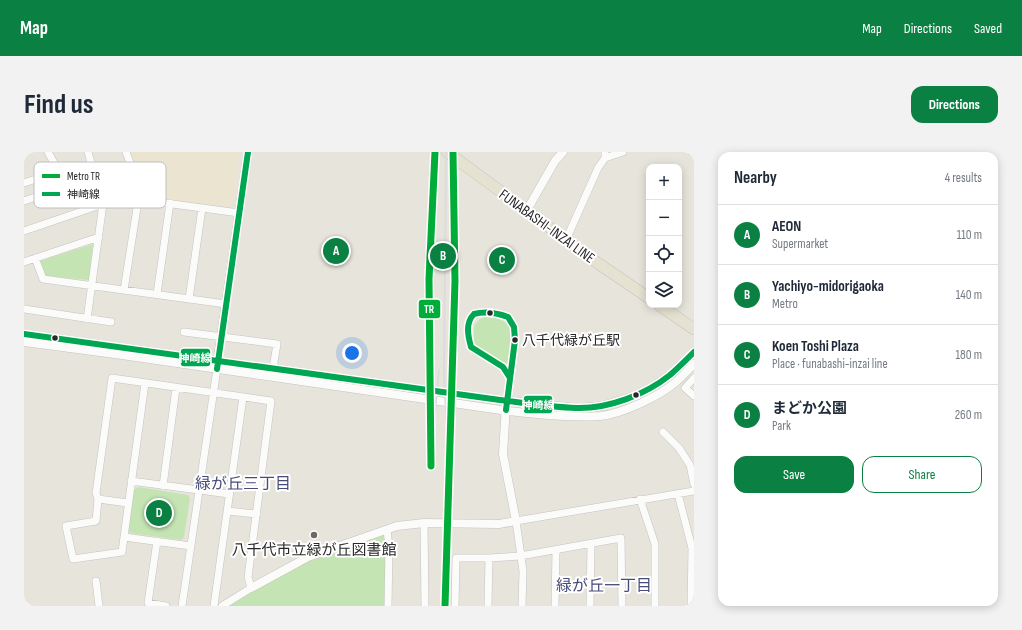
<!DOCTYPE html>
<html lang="en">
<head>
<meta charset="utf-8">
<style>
  body { margin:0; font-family:"Sofia Sans Condensed","Noto Sans JP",sans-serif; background:#f2f2f3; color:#1f2937 }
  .controls { position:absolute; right:12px; top:12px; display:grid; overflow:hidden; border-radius:8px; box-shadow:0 2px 10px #0003 }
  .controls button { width:36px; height:36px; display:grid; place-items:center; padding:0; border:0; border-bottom:1px solid #e0e1e3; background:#fff; color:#1f2937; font:20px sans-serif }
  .you { position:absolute; left:328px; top:201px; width:14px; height:14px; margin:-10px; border:3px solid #fff; border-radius:50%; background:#1a73e8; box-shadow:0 0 0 6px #1a73e833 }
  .badge { display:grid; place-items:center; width:26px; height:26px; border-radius:50%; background:#0b8043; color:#fff; font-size:13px; font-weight:700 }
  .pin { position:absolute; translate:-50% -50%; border:2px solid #fff; box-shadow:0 1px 4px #0006 }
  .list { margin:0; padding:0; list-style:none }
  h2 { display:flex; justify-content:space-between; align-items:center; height:52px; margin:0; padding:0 16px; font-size:17px }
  h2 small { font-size:13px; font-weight:400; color:#747a83 }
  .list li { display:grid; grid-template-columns:26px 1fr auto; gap:12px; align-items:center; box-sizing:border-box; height:60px; padding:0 16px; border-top:1px solid #e0e1e3 }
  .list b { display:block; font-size:15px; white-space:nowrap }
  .list p { margin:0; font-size:13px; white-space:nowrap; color:#747a83 }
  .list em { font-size:13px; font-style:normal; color:#747a83 }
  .actions { display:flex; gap:8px; padding:12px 16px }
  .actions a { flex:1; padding:9px 0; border:1px solid #0b8043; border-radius:12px; text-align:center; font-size:14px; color:#0b8043 }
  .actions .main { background:#0b8043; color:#fff }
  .icon { flex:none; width:22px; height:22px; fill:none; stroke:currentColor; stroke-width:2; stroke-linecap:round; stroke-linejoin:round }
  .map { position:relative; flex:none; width:670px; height:454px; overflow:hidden; border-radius:12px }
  header { display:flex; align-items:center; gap:24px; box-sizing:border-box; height:56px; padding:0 20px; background:#0b8043; color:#fff }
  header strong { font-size:19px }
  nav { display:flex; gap:22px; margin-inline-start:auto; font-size:14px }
  .intro { display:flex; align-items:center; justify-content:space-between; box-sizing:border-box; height:96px; padding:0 24px }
  h1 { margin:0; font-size:28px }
  .button { padding:10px 18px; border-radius:12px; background:#0b8043; color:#fff; font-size:14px; font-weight:700 }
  main { display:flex; gap:24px; padding:0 24px }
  aside { flex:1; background:#fff; border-radius:12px; box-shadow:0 2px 10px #0003 }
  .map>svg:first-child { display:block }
  .education { fill:#ebe4d0 }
  .green { fill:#c4e4b3 }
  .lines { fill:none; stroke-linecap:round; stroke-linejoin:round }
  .minor-casing { stroke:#c4c3c2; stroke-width:8 }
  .tertiary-casing { stroke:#c4c3c2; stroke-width:9 }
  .primary-casing { stroke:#c3c2bf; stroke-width:12 }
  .minor { stroke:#fbfbfa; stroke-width:7 }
  .tertiary { stroke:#fbfbfa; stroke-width:8 }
  .primary { stroke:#e6e2d1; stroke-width:11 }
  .rail { stroke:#dcdcde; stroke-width:2 }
  .bus-1-casing { stroke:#fff; stroke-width:9 }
  .bus-1 { stroke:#00a651; stroke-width:6 }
  .metro-1-casing { stroke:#fff; stroke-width:10 }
  .metro-1 { stroke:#02ac39; stroke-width:7 }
  .bus-dot { fill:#282828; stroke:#fff; stroke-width:1.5 }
  .poi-dot { fill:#6b6a67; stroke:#fff; stroke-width:1.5 }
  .labels { text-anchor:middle; stroke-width:4; stroke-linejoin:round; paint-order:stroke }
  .bus-label { font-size:14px; fill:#282828; stroke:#fff; text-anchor:start }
  .street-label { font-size:15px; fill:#282828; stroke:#fff }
  .poi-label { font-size:15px; fill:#282828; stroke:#fff }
  .neighbourhood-label { font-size:16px; fill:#474c79; stroke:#fff }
  .key { fill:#fff; stroke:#bebebe; stroke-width:1 }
  .key-label { font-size:11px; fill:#282828 }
  .line-badge { stroke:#fff; stroke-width:1.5 }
  .badge-label { font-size:11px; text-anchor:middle; font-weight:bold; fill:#fff }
</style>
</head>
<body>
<header>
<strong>Map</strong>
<nav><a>Map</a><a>Directions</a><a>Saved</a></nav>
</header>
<div class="intro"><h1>Find us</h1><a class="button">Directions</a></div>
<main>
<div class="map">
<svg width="670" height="454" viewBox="0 0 670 454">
  <rect width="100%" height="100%" fill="#e7e4dc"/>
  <!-- education -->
  <path class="education" d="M105 0H216L208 56 120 45Z"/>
  <!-- green -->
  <path class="green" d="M69 92 65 128 22 124 16 109Z
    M462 165C496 167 488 188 483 213L475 210 470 204 450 192V174L456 167Z
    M114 335 164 343 166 346 160 385 157 388 106 381 104 376 110 338Z
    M363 378V454H198L284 405Z"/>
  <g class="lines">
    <defs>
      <path id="minor" d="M24 0 49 45 75 37
        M668 0 670 1
        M581 6 599 0
        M0 31 34 20
        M0 49 43 35
        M0 79 79 52 114 46 119 48 215 61
        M542 88 574 16 581 6V0
        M11 106 19 127 202 152
        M0 110 75 85
        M100 138 116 37 102 0
        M133 142 146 51
        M165 147 178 56
        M0 157 87 170
        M63 167 79 52 64 0
        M160 180 253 192 249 216
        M670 226 661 236 670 244
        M639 280 655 296 666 313 670 332
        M107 329 205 342
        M139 334 152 236
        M654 342 668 396 667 454
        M74 347 104 351
        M616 347 631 392V454
        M203 359 233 362
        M400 371 401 454
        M363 378 365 395 364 454
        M100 385 121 231
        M133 389 124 451 142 454
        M167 394 100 385 98 400 49 407 42 374 72 369 74 347 72 341 88 226 247 249 224 425 227 436 198 454
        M72 429 75 454
        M158 454 193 217
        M190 454 219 245
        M431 454 432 406H465L496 404 597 386 598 454
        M464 454 465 406
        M498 454 499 419 492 369 670 339
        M531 454 532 398
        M566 454 567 392"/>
      <path id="tertiary" d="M503 58 531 9 539 0
        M0 182 476 248 553 256 578 254 610 244 627 236 646 223 670 200
        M0 190 91 202 484 259C514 262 545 266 576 264 598 262 636 244 653 229 659 224 664 218 670 212
        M193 213 224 0
        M227 436 284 405 373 374 400 371 475 372 492 369 479 302 482 253"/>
      <path id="primary" d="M423 0 575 112 625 146
        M635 153 670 177"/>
    </defs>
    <!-- minor casing -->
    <use href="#minor" class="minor-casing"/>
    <!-- tertiary casing -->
    <use href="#tertiary" class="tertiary-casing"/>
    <!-- primary casing -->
    <use href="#primary" class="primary-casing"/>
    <!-- minor -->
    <use href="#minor" class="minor"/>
    <!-- tertiary -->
    <use href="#tertiary" class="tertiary"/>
    <!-- primary -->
    <use href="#primary" class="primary"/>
    <!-- rail -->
    <path class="rail" d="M422 0 420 223 425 312
      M407 301 415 218"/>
    <defs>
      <path id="bus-1" d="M0 182 476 248C501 251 527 255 552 256 584 257 621 243 646 223 654 216 662 208 670 200
        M193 217 224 0
        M482 258 491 188 490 175 484 165C473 161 461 159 450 162 441 171 444 184 447 195L479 215 486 226"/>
    </defs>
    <!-- bus-1 casing -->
    <use href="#bus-1" class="bus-1-casing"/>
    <!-- bus-1 -->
    <use href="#bus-1" class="bus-1"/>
    <defs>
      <path id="metro-1" d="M407 314 405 127 411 0
        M421 454 431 129 429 0"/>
    </defs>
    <!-- metro-1 casing -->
    <use href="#metro-1" class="metro-1-casing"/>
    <!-- metro-1 -->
    <use href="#metro-1" class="metro-1"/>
  </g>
  <!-- markers -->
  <g class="bus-dot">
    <circle cx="466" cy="161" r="3.5"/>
    <circle cx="31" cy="186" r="3.5"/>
    <circle cx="491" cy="188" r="3.5"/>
    <circle cx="612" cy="243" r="3.5"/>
  </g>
  <circle class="poi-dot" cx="290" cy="383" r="4"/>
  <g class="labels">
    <!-- bus labels -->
    <g class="bus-label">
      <text x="498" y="193">八千代緑が丘駅</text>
    </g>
    <!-- street labels -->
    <g class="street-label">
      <text transform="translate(523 74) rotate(36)" y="5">FUNABASHI-INZAI LINE</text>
    </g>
    <!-- poi labels -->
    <g class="poi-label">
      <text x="290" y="403">八千代市立緑が丘図書館</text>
    </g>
    <!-- neighbourhood labels -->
    <g class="neighbourhood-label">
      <text x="219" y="337">緑が丘三丁目</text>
      <text x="580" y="439">緑が丘一丁目</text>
    </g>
  </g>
  <!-- legend -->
  <rect x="10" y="10" width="132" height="46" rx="6" class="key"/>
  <rect x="18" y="22" width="18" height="4" fill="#02ac39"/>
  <rect x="18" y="40" width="18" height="4" fill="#00a651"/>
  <g class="key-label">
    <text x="43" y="28">Metro TR</text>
    <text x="43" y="46">神崎線</text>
  </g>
  <g class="line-badge">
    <rect x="394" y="147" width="23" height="20" rx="4" fill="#02ac39"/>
    <rect x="156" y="196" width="31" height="19" rx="4" fill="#00a651"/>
    <rect x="499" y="243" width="30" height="19" rx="4" fill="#00a651"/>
  </g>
  <g class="badge-label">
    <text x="405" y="161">TR</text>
    <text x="171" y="210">神崎線</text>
    <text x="514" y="257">神崎線</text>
  </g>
</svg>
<div class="controls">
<button>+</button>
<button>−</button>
<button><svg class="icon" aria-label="locate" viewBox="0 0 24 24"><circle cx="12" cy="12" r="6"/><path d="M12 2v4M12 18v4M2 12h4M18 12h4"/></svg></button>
<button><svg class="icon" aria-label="layers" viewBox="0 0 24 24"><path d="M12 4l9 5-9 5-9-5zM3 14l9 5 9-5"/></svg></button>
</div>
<div class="you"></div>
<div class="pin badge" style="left:312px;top:99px">A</div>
<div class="pin badge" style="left:419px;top:104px">B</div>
<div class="pin badge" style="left:478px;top:108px">C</div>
<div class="pin badge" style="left:135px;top:361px">D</div>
</div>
<aside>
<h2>Nearby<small>4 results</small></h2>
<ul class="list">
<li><span class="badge">A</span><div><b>AEON</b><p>Supermarket</p></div><em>110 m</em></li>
<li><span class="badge">B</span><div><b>Yachiyo-midorigaoka</b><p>Metro</p></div><em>140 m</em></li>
<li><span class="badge">C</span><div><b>Koen Toshi Plaza</b><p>Place · funabashi-inzai line</p></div><em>180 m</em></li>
<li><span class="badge">D</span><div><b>まどか公園</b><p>Park</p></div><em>260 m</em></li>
</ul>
<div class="actions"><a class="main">Save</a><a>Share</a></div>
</aside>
</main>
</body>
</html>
